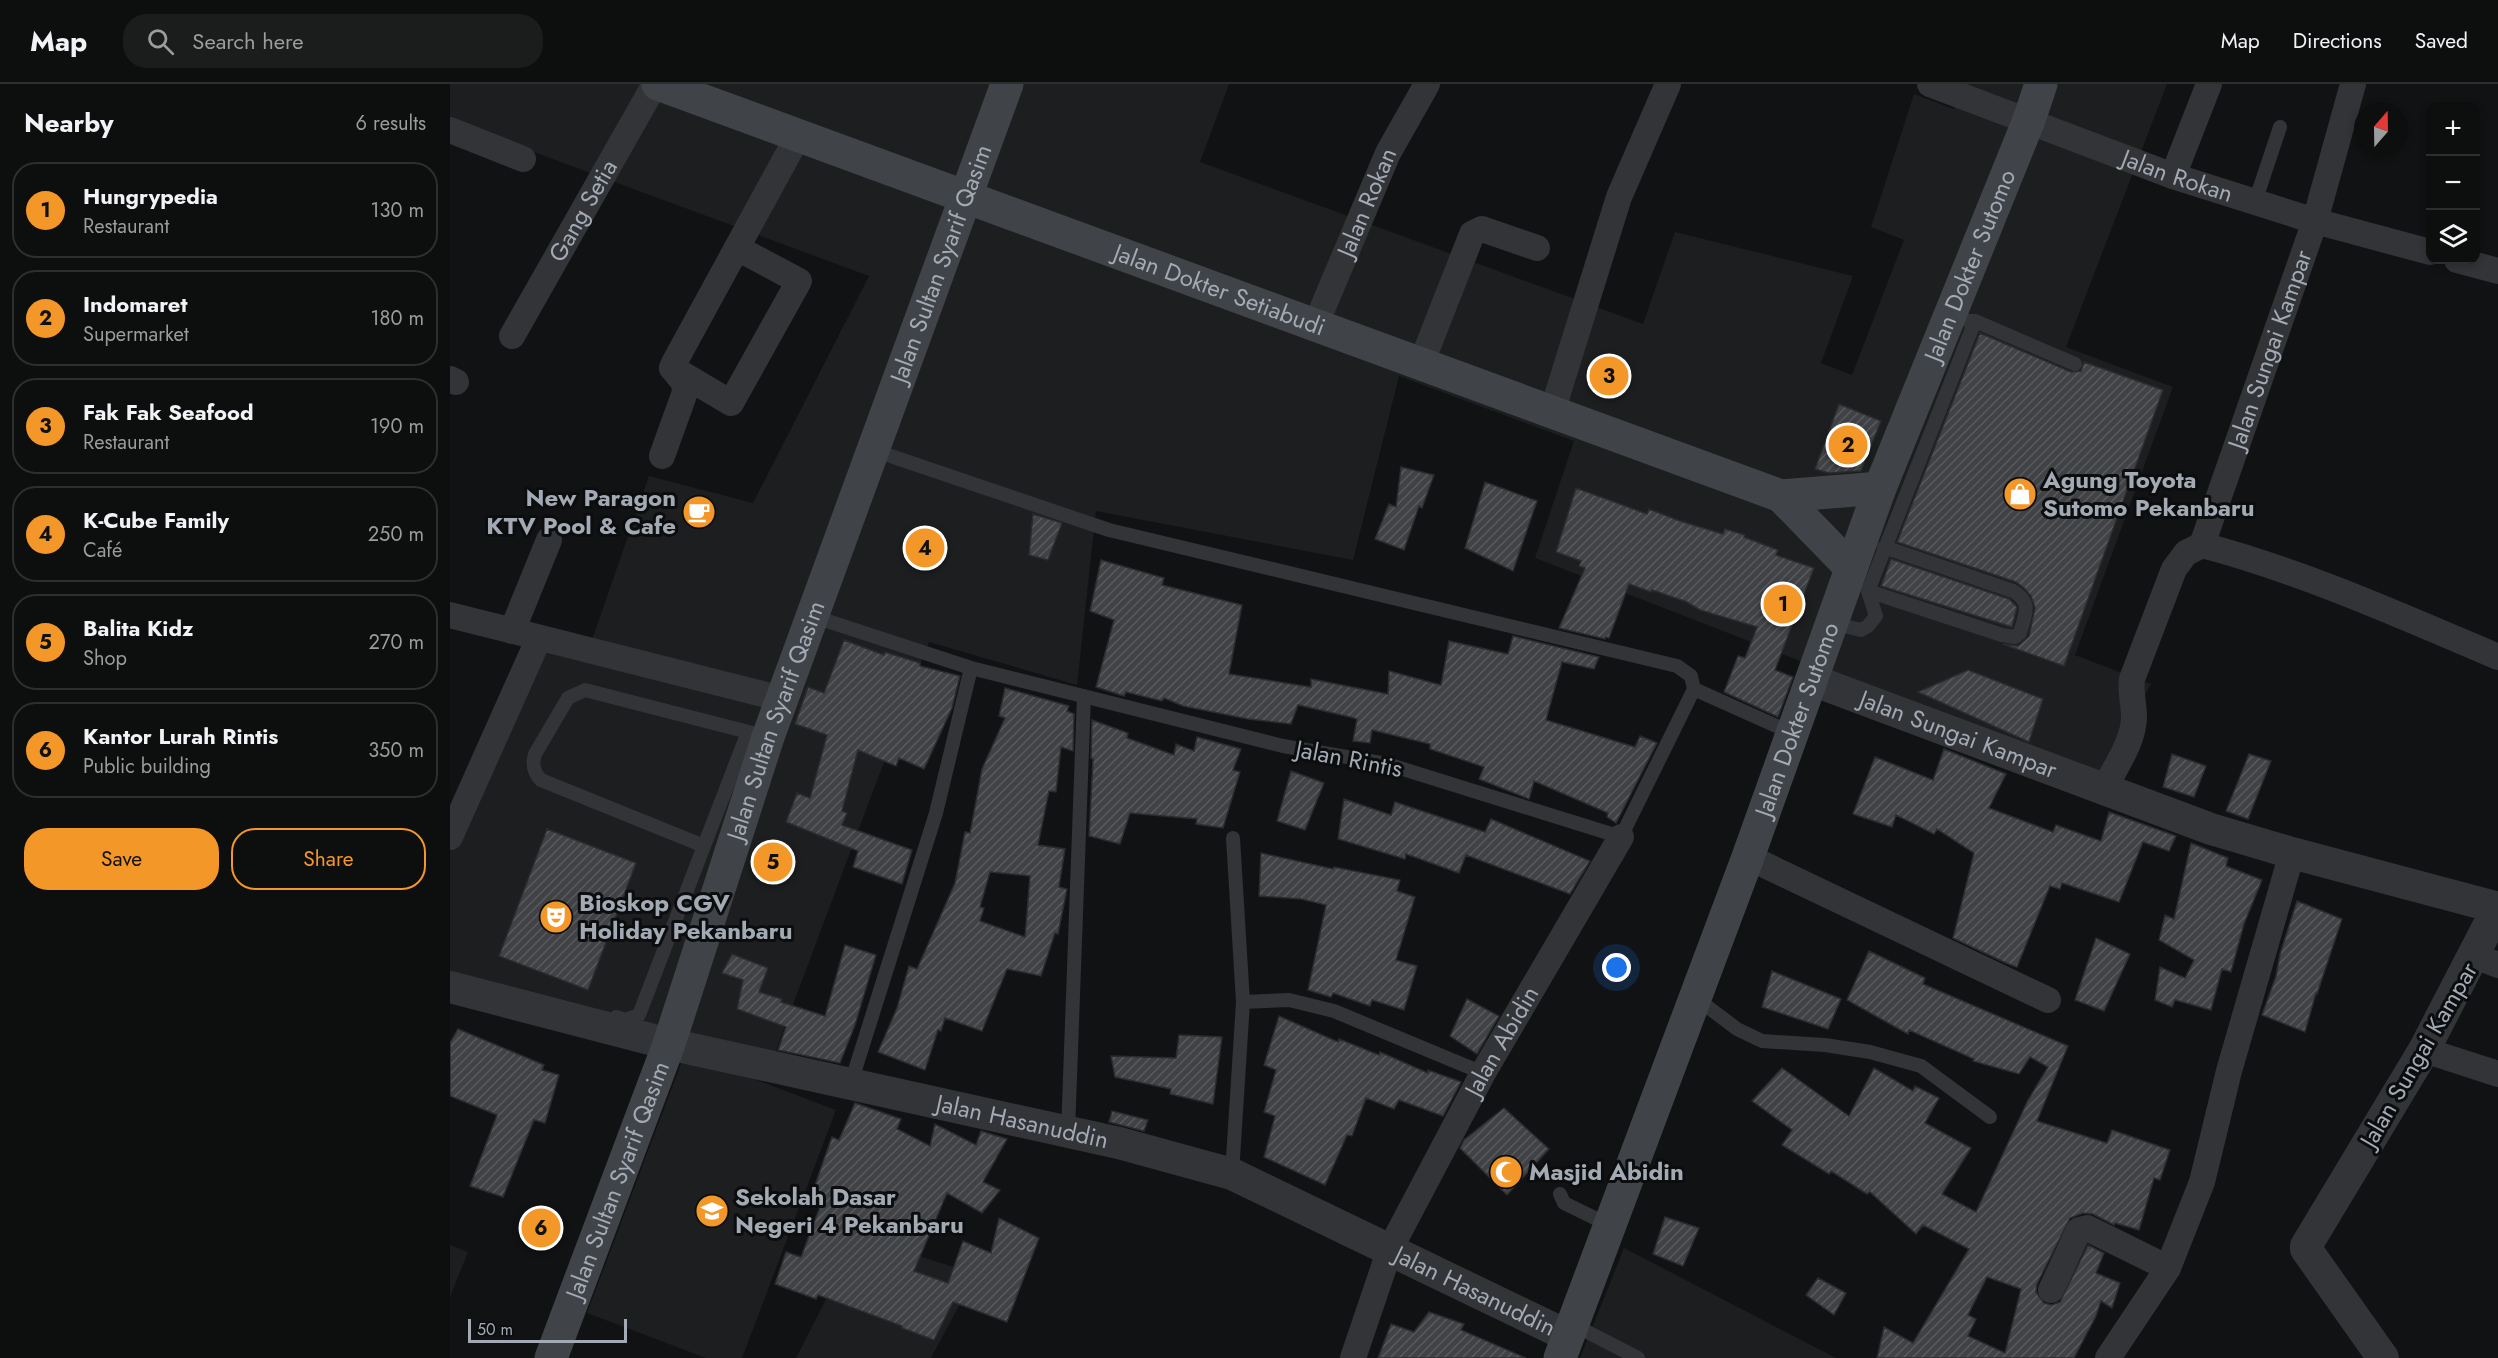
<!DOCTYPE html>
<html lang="en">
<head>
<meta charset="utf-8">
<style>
  body { margin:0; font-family:Jost,sans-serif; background:#1b1c1c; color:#f1f3f6 }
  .controls { position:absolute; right:18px; top:18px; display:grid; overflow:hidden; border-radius:12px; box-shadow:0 3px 9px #0003 }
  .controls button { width:54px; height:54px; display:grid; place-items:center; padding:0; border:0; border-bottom:2px solid #2d2e2e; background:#0d0e0e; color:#f1f3f6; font:30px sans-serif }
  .compass { position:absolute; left:1904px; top:18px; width:54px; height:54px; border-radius:50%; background:#0d0e0e; box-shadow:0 3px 9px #0003; rotate:20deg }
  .scale { position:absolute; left:18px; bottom:15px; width:159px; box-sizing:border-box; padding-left:6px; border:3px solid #a3aab4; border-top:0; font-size:16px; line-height:21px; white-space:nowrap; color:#a3aab4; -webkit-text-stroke:4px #0c0d0e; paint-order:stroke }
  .you { position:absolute; left:1167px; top:884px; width:21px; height:21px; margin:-15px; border:4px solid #fff; border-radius:50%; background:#1a73e8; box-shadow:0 0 0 9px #1a73e833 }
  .badge { display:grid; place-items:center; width:39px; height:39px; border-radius:50%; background:#f39729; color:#111; font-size:20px; font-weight:700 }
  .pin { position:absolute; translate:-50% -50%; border:3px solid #fff; box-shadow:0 2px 6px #0006 }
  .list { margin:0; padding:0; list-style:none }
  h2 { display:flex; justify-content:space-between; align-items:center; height:78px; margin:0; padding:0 24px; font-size:26px }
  h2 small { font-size:20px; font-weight:400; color:#9a9c9e }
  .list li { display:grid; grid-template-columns:39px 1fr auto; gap:18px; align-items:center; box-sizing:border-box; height:96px; margin:0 12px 12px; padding:0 12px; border:2px solid #2d2e2e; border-radius:24px }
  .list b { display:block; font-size:22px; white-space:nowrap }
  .list p { margin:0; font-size:20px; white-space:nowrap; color:#9a9c9e }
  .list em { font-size:20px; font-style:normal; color:#9a9c9e }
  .actions { display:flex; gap:12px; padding:18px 24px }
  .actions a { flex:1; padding:14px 0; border:2px solid #f39729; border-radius:24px; text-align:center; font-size:21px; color:#f39729 }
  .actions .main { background:#f39729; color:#111 }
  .icon { flex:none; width:33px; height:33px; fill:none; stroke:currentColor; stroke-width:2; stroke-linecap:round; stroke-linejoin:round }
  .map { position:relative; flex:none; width:2048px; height:1274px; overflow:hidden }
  header { display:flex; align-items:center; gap:36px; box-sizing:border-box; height:84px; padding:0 30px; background:#0d0e0e; border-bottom:2px solid #2d2e2e }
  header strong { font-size:28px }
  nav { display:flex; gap:33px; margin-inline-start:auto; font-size:21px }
  .search { width:420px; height:54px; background:#1b1c1c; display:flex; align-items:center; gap:15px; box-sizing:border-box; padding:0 21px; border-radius:24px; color:#9a9c9e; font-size:22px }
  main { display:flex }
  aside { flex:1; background:#0d0e0e }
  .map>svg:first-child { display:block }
  .built { fill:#1d1e20 }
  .building { fill:url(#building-hatch); stroke:#2b2c2f; stroke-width:1.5; fill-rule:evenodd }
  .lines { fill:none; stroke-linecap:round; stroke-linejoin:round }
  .service { stroke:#323438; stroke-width:14 }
  .minor { stroke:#323438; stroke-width:26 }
  .tertiary { stroke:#323438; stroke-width:32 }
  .secondary { stroke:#404348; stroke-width:33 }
  .labels { text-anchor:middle; stroke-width:6; stroke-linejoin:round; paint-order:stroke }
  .street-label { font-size:24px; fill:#a3aab4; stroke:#0c0d0e }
  .poi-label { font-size:24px; font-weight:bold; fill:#a3aab4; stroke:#0c0d0e; text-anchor:start }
</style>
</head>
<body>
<header>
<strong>Map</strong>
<div class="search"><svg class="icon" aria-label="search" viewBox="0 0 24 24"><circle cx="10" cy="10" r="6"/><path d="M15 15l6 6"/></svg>Search here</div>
<nav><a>Map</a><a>Directions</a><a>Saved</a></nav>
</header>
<main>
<aside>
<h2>Nearby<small>6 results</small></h2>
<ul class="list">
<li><span class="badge">1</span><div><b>Hungrypedia</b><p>Restaurant</p></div><em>130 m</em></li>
<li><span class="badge">2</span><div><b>Indomaret</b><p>Supermarket</p></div><em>180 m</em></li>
<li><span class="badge">3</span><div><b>Fak Fak Seafood</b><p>Restaurant</p></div><em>190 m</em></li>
<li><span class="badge">4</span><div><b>K-Cube Family</b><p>Café</p></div><em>250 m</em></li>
<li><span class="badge">5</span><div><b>Balita Kidz</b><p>Shop</p></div><em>270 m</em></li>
<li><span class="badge">6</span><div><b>Kantor Lurah Rintis</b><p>Public building</p></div><em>350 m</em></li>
</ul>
<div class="actions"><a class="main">Save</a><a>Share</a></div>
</aside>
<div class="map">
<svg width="2048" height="1274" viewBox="0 0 2048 1274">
  <defs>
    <pattern id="building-hatch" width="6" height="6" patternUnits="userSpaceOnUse" patternTransform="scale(1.5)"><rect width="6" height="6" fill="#404246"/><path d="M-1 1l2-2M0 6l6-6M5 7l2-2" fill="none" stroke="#585b5e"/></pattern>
  </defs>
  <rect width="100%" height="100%" fill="#111213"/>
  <!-- built -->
  <path class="built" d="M0 0H779L750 78 1193 240 1225 148 1403 192 1371 279 1402 291 1454 156 1421 143 1464 10 1504 25 1513 0H1717L1616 263 1723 303 1625 571 1701 600 1651 694 1085 474 1124 357 949 292 903 476 646 427 627 601 479 558 323 974 0 889V768L99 549 142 556 199 392 303 419 419 192 0 37Z
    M235 969 386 1026 292 1274H256L137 1229Z
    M408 1153 526 1190 481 1274H346Z
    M0 1161 18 1168 0 1213Z
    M1174 1164 1386 1274H1130Z"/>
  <!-- building -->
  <path class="building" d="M1530 249 1621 288 1631 287 1634 278 1713 306 1614 582 1553 560 1568 562 1579 552 1585 524 1581 512 1574 504 1566 498 1447 458Z
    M1389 320 1431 337 1411 387 1379 389 1365 385Z
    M951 383 984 391 972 424 969 422 954 466 925 455 939 420 946 423Z
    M1035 398 1087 417 1063 487 1015 464Z
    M1126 404 1197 430 1199 425 1230 437 1273 450 1275 445 1295 451 1294 453 1328 466 1326 471 1364 484 1325 586 1343 593 1328 633 1274 608 1288 572 1295 574 1307 543 1250 526 1237 518 1202 506 1201 508 1179 500 1159 554 1156 553 1155 555 1109 544 1135 484 1129 482 1131 477 1106 468Z
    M583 430 612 439 598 476 579 471Z
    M1441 475 1559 515 1567 523 1562 543 1431 502Z
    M651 476 714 494 712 501 792 521 779 590 861 603V595L938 610 939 587 991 601 999 557 1058 570 1063 552 1149 573 1144 585 1112 578 1096 636 1185 663 1190 652 1207 659 1166 739 1157 733 1158 729 1084 697 1079 715 1029 695 1034 683 980 665V660L922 646 920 659 903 657 907 635 900 633 848 621 841 640 798 635 733 622 714 614 712 617 676 608 674 612 646 603 664 536 640 527Z
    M394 556 434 571 435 568 470 579V582L510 592 502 624 474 685 449 674 446 682 408 666 392 727 397 729 392 741 462 766 452 800 403 783 408 767 336 738 347 709 360 714 377 651 345 640 358 603 374 609Z
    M1518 586 1593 615 1579 658 1468 608Z
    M555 604 619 622 617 627 624 630 623 667 611 663 606 708 599 707 588 761 615 765 609 803 617 805 608 850 605 849 591 892 557 885 532 947 495 934 491 947 488 946 475 986 428 968 447 924 459 882 467 885 505 799 515 748 520 749 532 685 555 634 549 632ZM540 788 580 792 575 853 530 837 534 824 530 823Z
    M642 636 678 649 677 654 724 671 726 660 744 667 747 653 791 665 783 686 790 688 773 744 746 740 747 735 680 729 670 760 639 752 643 675 641 674Z
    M1494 665 1556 690 1539 724 1603 748 1606 741 1651 757 1659 728 1726 752 1719 767 1693 758 1669 818 1612 799 1610 805 1600 802 1567 883 1556 879 1503 854 1524 769 1487 745 1484 750 1446 731 1442 743 1403 730 1425 673 1483 696Z
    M1722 670 1756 682 1744 713 1713 703Z
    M1799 670 1821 677 1798 735 1776 727Z
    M841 687 874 699 855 746 827 737Z
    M894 715 941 731 945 718 1035 748 1041 735 1140 777 1120 810 1016 771 1009 789 956 770 955 775 888 755Z
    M97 745 186 779 138 906 49 872Z
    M1741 759 1778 774 1776 782 1812 796 1794 840 1781 888 1772 885 1761 926 1725 916 1722 923 1705 916 1710 883 1735 894 1744 876 1709 856 1715 831 1724 835Z
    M811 769 883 785 884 783 950 796 947 807 965 813 946 876 967 882 954 926 922 916 920 922 883 909 881 913 858 906 876 821 851 815 809 812Z
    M1847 817 1892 835 1867 910 1866 909 1855 948 1812 931 1826 892 1830 870Z
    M1646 854 1680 870 1654 927 1625 916Z
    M395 861 426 871 405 941 390 979 328 966 336 943 287 925 293 896 272 889 282 870 318 884 309 908 332 915 331 918 375 932Z
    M1419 867 1475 894 1473 900 1618 962 1587 1037 1657 1059 1662 1046 1720 1066 1710 1096 1704 1094 1689 1146 1665 1139 1664 1141 1643 1130 1633 1129 1620 1134 1587 1200 1586 1208 1594 1219 1602 1221 1610 1218 1638 1161 1654 1169 1646 1189 1670 1199 1662 1224 1651 1217 1646 1232 1624 1274H1427L1434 1243 1463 1259 1519 1165 1473 1141 1466 1150 1420 1108 1417 1110 1381 1087 1379 1090 1332 1061 1342 1046 1302 1017 1332 984 1399 1032 1424 984 1463 1007 1465 1002 1489 1014 1475 1039 1521 1064 1492 1110 1526 1128 1578 1016 1598 983 1580 973 1569 990 1523 977 1524 975 1459 946 1458 950 1397 916ZM1537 1193 1571 1205 1555 1269 1518 1252 1526 1235 1518 1231Z
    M1322 887 1391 915 1378 945 1312 923Z
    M1017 915 1049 932 1027 970 1000 952Z
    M829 932 888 958 889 955 929 971 930 968 978 989V986L1011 998 993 1032 949 1016 944 1025 916 1014 902 1052 897 1051 875 1101 814 1073 825 1032 814 1028 826 986 814 981Z
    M8 945 94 981 92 986 109 991 95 1039 84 1036 53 1113 20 1102 47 1031 0 1012V959Z
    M729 951 772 953 763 1020 720 1010 721 1005 665 993 661 972 726 974Z
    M405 1019 451 1035 447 1045 480 1062 485 1040 526 1061 531 1047 557 1055 533 1098 550 1106 532 1129 497 1109 464 1187 498 1199 513 1157 541 1169 549 1134 589 1154 557 1238 503 1218 484 1256 452 1244V1242L368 1211 366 1215 325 1200 336 1168 351 1173 370 1123 359 1119 373 1078 382 1053 389 1056Z
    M1054 1024 1099 1065 1057 1111 1010 1064 1014 1056Z
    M662 1027 698 1036 694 1047 659 1038Z
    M1215 1133 1249 1144 1233 1182 1203 1170Z
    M1368 1194 1396 1209 1384 1231 1356 1211Z
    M979 1228 1014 1240 1011 1246 1076 1274H928L941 1240 964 1248Z"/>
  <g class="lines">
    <!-- service -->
    <path class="service" d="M1805 118 1830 43
      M1518 237H1525L1625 280
      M423 366 659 446 1227 582 1241 592 1244 605
      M1418 507 1552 551 1565 553 1570 549C1575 530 1583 519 1563 507L1434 463
      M362 532 521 584 833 662 937 680 1171 753 1244 605 1342 649
      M1382 539 1411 546 1418 542 1426 532 1418 507 1525 237
      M254 762 298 648
      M1246 914 1287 945 1312 957 1375 961 1420 968 1471 982 1540 1033
      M793 918 839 916 884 927 1033 989
      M166 933 175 936 189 931 254 762 91 696C83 688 82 680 85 670L118 614 135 606 318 653
      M400 1002 486 729 521 584
      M618 1048 634 612
      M782 1090 793 918 783 754
      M1110 1110 1114 1119 1159 1141
      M1122 1240 1188 1274"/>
    <!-- minor -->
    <g class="minor">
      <path id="s1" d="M1480 0 1723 92 1865 137 1980 168"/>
      <path d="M0 46 73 75"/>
      <path d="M1723 92 1759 0"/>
      <path d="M2007 176 2048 187"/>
      <path id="s2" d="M865 242 938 69 977 0"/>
      <path id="s3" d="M62 252 205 0"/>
      <path d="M971 280 1022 150 1032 145 1087 164"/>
      <path d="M222 284 281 319 349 197 287 164"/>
      <path d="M0 295 6 298"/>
      <path d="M1102 328 1169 113 1218 0"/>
      <path d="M212 372 235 308 234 299 222 284 224 279 348 52"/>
      <path id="s4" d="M1752 461 1865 137 1903 0"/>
      <path d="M0 531 332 615"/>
      <path d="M62 547 99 456"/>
      <path d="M1655 704C1665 683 1684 657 1684 633 1684 619 1680 609 1682 595L1724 485 1736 469 1752 461C1854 488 1952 532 2048 573"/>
      <path d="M0 753 89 554"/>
      <path d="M1298 773 1598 916"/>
      <path d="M2025 872 2048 881"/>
      <path d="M1974 966 2048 990"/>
      <path d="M1601 1206 1629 1146 1637 1144 1718 1184"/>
      <path id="s5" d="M903 1274 940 1165 1033 989 1171 753"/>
      <path d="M1658 1274 1718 1184 1752 1098 1779 987 1842 769"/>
    </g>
    <!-- tertiary -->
    <g class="tertiary">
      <path id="s6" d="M1362 596 1761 745 1842 769 2045 823V829L1974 966 1856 1162V1165L1933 1274"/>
      <path id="s7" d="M0 903 219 960 669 1059 782 1090 1118 1252"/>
    </g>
    <!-- secondary -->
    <g class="secondary">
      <path id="s8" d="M208 0 1331 412 1430 404"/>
      <path d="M1331 412 1401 484"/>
      <path id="s9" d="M101 1274 219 960 318 653 557 0"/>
      <path id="s10" d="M1110 1274 1298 773 1430 404 1579 36 1591 0"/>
    </g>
  </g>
  <!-- icons -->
  <defs>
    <symbol id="shop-disc" viewBox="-11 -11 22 22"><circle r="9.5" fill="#f39729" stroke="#0c0d0e"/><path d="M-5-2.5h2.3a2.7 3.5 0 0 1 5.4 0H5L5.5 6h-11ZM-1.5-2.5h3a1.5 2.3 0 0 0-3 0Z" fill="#fff"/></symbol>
    <symbol id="cafe-disc" viewBox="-11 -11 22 22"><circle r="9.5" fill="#f39729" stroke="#0c0d0e"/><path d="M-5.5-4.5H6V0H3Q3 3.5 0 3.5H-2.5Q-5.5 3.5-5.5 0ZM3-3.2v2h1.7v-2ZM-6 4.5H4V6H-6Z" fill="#fff"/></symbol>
    <symbol id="theatre-disc" viewBox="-11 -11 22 22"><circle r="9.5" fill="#f39729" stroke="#0c0d0e"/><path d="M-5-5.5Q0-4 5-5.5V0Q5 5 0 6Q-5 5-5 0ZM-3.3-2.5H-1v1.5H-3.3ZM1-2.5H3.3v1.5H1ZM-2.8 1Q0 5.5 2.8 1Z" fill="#fff"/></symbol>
    <symbol id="mosque-disc" viewBox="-11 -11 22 22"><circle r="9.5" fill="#f39729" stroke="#0c0d0e"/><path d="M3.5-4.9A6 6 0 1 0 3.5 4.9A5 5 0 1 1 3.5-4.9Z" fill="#fff"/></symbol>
    <symbol id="school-disc" viewBox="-11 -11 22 22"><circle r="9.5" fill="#f39729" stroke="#0c0d0e"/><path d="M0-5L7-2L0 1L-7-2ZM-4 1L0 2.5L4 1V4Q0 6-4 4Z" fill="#fff"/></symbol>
  </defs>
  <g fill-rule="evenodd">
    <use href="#shop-disc" x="1551" y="391" width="38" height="38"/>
    <use href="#cafe-disc" x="230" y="409" width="38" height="38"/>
    <use href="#theatre-disc" x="87" y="814" width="38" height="38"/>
    <use href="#mosque-disc" x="1037" y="1069" width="38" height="38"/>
    <use href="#school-disc" x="243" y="1108" width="38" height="38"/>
  </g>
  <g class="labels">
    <!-- street labels -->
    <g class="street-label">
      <text dy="8" stroke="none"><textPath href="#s1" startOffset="264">Jalan Rokan</textPath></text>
      <text dy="8" stroke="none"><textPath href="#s2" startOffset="134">Jalan Rokan</textPath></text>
      <text dy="8" stroke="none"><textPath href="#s3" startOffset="144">Gang Setia</textPath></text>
      <text dy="8" stroke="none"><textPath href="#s9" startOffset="1162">Jalan Sultan Syarif Qasim</textPath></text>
      <text dy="8" stroke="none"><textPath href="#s10" startOffset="1167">Jalan Dokter Sutomo</textPath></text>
      <text dy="8" stroke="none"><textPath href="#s8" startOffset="598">Jalan Dokter Setiabudi</textPath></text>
      <text dy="8" stroke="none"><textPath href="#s4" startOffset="207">Jalan Sungai Kampar</textPath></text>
      <text dy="8" stroke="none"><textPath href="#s9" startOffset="676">Jalan Sultan Syarif Qasim</textPath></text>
      <text dy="8" stroke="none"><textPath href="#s10" startOffset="681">Jalan Dokter Sutomo</textPath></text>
      <text dy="8" stroke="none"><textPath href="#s6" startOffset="156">Jalan Sungai Kampar</textPath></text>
      <text transform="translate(899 675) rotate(11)" y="8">Jalan Rintis</text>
      <text dy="8" stroke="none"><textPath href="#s5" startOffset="351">Jalan Abidin</textPath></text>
      <text transform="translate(1969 971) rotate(-60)" y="8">Jalan Sungai Kampar</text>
      <text dy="8" stroke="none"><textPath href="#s7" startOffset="588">Jalan Hasanuddin</textPath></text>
      <text dy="8" stroke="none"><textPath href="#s9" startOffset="190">Jalan Sultan Syarif Qasim</textPath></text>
      <text dy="8" stroke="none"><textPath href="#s7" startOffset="1074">Jalan Hasanuddin</textPath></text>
    </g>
    <!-- poi labels -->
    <g class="poi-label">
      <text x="1593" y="404">Agung Toyota<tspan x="1593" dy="28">Sutomo Pekanbaru</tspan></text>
      <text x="226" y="422" text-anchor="end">New Paragon<tspan x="226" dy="28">KTV Pool &amp; Cafe</tspan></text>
      <text x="129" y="827">Bioskop CGV<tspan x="129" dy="28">Holiday Pekanbaru</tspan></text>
      <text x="1079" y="1096">Masjid Abidin</text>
      <text x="285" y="1121">Sekolah Dasar<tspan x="285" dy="28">Negeri 4 Pekanbaru</tspan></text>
    </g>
  </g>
</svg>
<div class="controls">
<button>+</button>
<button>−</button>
<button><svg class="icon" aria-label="layers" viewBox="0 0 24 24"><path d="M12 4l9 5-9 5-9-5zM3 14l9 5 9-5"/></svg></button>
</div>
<svg class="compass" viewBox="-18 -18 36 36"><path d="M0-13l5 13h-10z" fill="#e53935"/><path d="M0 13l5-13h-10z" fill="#9a9c9e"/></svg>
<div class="scale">50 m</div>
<div class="you"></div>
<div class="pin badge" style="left:1333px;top:520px">1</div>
<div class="pin badge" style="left:1398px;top:361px">2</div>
<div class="pin badge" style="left:1159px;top:292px">3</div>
<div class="pin badge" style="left:475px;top:464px">4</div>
<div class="pin badge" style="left:323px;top:778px">5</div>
<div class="pin badge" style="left:91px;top:1144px">6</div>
</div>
</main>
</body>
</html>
